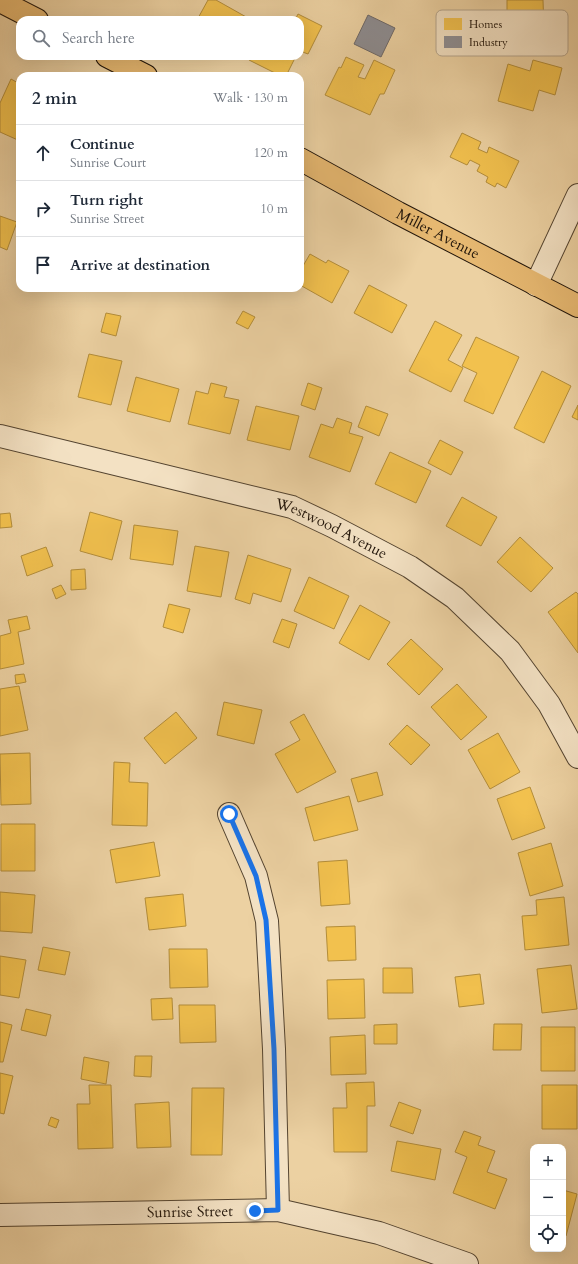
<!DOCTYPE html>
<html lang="en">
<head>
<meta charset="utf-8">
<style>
  body { margin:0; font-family:Cardo,serif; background:#f6f6f7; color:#1f2937 }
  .controls { position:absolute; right:12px; bottom:12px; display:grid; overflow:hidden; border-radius:8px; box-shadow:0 4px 16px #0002 }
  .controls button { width:36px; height:36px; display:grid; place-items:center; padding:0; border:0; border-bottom:1px solid #e0e1e3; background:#fff; color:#1f2937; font:20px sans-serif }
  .stop { position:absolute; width:12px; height:12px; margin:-9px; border:3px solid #1a73e8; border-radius:50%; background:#fff }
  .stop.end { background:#1a73e8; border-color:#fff; box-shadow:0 1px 4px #0008 }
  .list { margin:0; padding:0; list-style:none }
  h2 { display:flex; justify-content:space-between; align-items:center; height:52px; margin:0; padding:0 16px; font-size:17px }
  h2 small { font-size:13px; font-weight:400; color:#747a83 }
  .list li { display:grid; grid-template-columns:26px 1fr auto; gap:12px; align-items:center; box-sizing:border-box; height:56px; padding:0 16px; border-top:1px solid #e0e1e3 }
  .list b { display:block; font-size:15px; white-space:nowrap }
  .list p { margin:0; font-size:13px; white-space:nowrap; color:#747a83 }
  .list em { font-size:13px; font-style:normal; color:#747a83 }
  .icon { flex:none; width:22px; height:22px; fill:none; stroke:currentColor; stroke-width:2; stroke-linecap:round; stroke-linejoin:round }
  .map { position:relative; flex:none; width:578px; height:1264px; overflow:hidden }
  .search { position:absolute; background:#fff; box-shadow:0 4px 16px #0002; left:16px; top:16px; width:288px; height:44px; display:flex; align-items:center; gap:10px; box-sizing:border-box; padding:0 14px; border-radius:12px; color:#747a83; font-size:15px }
  .panel { position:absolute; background:#fff; box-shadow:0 4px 16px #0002; left:16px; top:72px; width:288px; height:220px; border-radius:12px }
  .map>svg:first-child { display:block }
  .homes { fill:#f2c14e; stroke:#b38d3a }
  .industry { fill:#8d8d92; stroke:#6d6969 }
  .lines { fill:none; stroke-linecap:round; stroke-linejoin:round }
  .minor-casing { stroke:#544430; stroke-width:24 }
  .major-casing { stroke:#21150a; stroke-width:24 }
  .minor { stroke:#f3e1c3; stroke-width:22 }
  .major { stroke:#e6b871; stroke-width:22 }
  .route { stroke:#1a73e8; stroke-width:5 }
  .labels { text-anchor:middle; stroke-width:4; stroke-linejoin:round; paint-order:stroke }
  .street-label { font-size:15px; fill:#21150a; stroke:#f3e1c3 }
  .key { fill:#f3e1c3; stroke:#b4a48c; stroke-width:1 }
  .key-label { font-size:11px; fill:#21150a }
</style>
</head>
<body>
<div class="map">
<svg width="578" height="1264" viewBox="0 0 578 1264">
  <rect width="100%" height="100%" fill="#ecd1a2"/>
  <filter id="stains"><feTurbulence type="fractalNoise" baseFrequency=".005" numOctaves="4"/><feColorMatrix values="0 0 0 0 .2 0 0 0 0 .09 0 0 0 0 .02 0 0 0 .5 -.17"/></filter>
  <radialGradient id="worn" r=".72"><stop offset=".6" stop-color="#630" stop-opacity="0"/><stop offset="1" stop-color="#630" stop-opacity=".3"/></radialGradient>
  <!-- homes -->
  <path class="homes" d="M208 0H216L248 18 247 20H197Z
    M507 0H543L544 30 507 31Z
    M298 14 322 26 308 54 300 51V20H295Z
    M251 56H296L286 76H281L249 60Z
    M346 57 364 65 358 77 365 79 374 60 395 70 384 94H380L370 115 325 95 339 67 341 68Z
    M533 60 562 68 555 95 539 90 533 111 498 101 508 64 530 71Z
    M11 79 20 84V141L0 132V103Z
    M462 133 481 142 478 149 487 153 489 147 519 161 506 188 497 183 495 187 486 182 488 177 477 171 480 165 470 160 467 165 450 157Z
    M0 216 17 222 7 250 0 247Z
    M310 254 326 263 328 260 349 271 332 303 300 285V271Z
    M369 285 407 305 392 333 354 313Z
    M243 311 255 317 248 329 236 323Z
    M106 313 121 316 116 336 101 332Z
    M435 321 462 335 448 360 463 368 451 392 409 371Z
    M476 337 519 357 493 414 464 401 477 373 462 366Z
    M89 354 122 361 111 405 78 397Z
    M542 371 571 386 544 443 514 428Z
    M136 377 179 389 170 422 127 411Z
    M211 383 227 387 224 397 239 400 230 434 188 424 196 391 208 394Z
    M308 383 322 388 315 410 301 405Z
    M578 405V420L572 417Z
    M256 406 299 416 290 450 247 440Z
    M366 406 388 414 379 436 358 427Z
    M337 418 352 423 349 433 363 437 350 472 309 457 321 424 333 428Z
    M440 440 463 452 451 475 428 463Z
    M390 452 431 471 416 503 375 484Z
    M462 497 497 517 481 546 446 526Z
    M90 512 122 521 112 560 80 551Z
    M10 513 12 527 0 528V514Z
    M134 525 178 531 173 565 130 559Z
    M520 537 553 568 531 592 497 562Z
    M195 546 229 552 221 597 187 591Z
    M46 547 53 566 27 576 21 556Z
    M248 555 291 569 281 602 253 593 250 604 235 599Z
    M85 569 86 589 71 590V570Z
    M309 577 349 596 334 629 294 611Z
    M61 585 66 594 56 599 52 589Z
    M576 592 578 594V653L548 612Z
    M169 604 190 609 183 633 163 627Z
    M360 605 390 622 369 660 339 643Z
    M27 616 30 629 18 632 24 664 0 669V636L11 633 8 620Z
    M282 619 297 624 289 648 273 642Z
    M411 639 443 669 419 695 387 664Z
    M24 674 26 682 16 684 15 675Z
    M457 684 487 717 461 740 431 707Z
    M19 686 28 730 0 736V689Z
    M224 702 262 710 254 744 217 735Z
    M176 712 197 738 165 764 144 738Z
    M304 714 336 772 297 793 275 754 300 740 290 722Z
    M407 725 430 745 411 765 389 744Z
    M498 733 520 772 490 789 468 750Z
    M30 753 31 804 1 805 0 754Z
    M114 762 130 763 129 782 148 783 147 826 112 825Z
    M377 772 383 795 358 802 351 779Z
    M530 787 545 828 512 840 497 799Z
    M349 796 358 830 314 841 305 808Z
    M1 824H35V871H1Z
    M154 842 160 876 116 883 110 850Z
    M551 843 563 886 530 896 518 853Z
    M347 860 350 904 321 906 318 862Z
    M0 892 35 895 32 933 0 931Z
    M183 894 186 926 149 930 145 898Z
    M564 897 569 945 525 950 522 916 537 915 536 900Z
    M355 926 356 960 328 961 326 927Z
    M43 947 70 952 65 975 38 970Z
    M169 949H207L208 987 170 988Z
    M0 956 26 960 19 998 0 995Z
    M571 965 577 1009 542 1013 537 969Z
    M383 968H412L413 993H383Z
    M480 974 484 1004 459 1007 455 977Z
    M364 979 365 1018 328 1019 327 980Z
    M172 998 173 1019 152 1020 151 999Z
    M179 1005H215L216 1042 180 1043Z
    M26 1009 51 1015 46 1036 21 1030Z
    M0 1022 12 1025 3 1062H0Z
    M397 1024V1044H374V1025Z
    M494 1024H522L521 1050H493Z
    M541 1027H575V1071H541Z
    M365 1035 366 1074 331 1075 330 1037Z
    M135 1056H152L151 1077 134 1076Z
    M84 1057 109 1062 106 1084 81 1079Z
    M0 1073 13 1076 4 1114 0 1113Z
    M374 1082 375 1106H367V1152H334L333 1108H347L346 1083Z
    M89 1085H111L113 1148 78 1149 77 1104H90Z
    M542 1085H577V1129H542Z
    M192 1088H224L222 1155H191Z
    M169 1102 171 1147 137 1148 135 1104Z
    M399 1102 421 1110 413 1134 390 1126Z
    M51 1117 59 1120 56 1128 48 1125Z
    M464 1131 481 1137 478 1145 495 1151 487 1172 507 1179 495 1209 453 1193 467 1157 455 1152Z
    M397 1141 441 1149 435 1180 391 1171Z
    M563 1190 577 1194 566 1236 563 1235Z"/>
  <!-- industry -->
  <path class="industry" d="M368 15 395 28 381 57 354 44Z"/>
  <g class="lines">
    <defs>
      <g id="minor">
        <path d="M536 285 578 195"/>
        <path id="s1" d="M0 436 292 507 332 526 410 567 455 598 510 651 549 704 578 757"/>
        <path d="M229 814 256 876 267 921 274 1049 278 1210"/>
        <path id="s2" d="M0 1215 278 1210 379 1233 467 1264"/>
      </g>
      <g id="major">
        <path d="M0 1 37 20"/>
        <path d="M107 56 146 76"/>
        <path id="s3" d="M300 159 398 213 578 306"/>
      </g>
    </defs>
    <!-- minor casing -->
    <use href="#minor" class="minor-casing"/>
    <!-- major casing -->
    <use href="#major" class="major-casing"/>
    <!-- minor -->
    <use href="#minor" class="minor"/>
    <!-- major -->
    <use href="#major" class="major"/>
  </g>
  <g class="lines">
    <!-- route -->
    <path class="route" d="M229 814 256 876 266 920 274 1049 278 1210 255 1211"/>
  </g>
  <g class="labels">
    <!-- street labels -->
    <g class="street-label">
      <text dy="5" stroke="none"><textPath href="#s3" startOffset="157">Miller Avenue</textPath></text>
      <text dy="5" stroke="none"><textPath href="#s1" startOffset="345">Westwood Avenue</textPath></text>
      <text dy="5" stroke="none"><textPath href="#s2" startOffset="190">Sunrise Street</textPath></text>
    </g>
  </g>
  <!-- legend -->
  <rect x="436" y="10" width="132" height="46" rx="6" class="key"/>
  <rect x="444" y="18" width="18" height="12" fill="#f2c14e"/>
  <rect x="444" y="36" width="18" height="12" fill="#8d8d92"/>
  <g class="key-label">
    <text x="469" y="28">Homes</text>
    <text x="469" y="46">Industry</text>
  </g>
  <rect width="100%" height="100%" filter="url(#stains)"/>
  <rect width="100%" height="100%" fill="url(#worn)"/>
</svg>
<div class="controls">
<button>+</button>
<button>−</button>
<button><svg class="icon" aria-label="locate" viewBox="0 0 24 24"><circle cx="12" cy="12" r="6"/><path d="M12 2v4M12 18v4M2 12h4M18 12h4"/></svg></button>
</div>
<div class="stop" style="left:229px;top:814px"></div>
<div class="stop end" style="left:255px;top:1211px"></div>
<div class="search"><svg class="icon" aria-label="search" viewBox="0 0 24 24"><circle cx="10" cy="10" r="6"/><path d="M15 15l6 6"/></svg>Search here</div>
<section class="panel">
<h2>2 min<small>Walk · 130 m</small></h2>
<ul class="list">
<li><svg class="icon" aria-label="ahead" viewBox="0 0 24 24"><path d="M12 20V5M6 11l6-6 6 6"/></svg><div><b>Continue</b><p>Sunrise Court</p></div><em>120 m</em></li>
<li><svg class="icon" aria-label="right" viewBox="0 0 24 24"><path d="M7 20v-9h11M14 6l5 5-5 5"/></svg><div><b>Turn right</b><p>Sunrise Street</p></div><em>10 m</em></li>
<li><svg class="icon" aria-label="arrive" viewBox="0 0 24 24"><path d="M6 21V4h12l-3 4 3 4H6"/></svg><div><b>Arrive at destination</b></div></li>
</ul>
</section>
</div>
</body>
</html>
